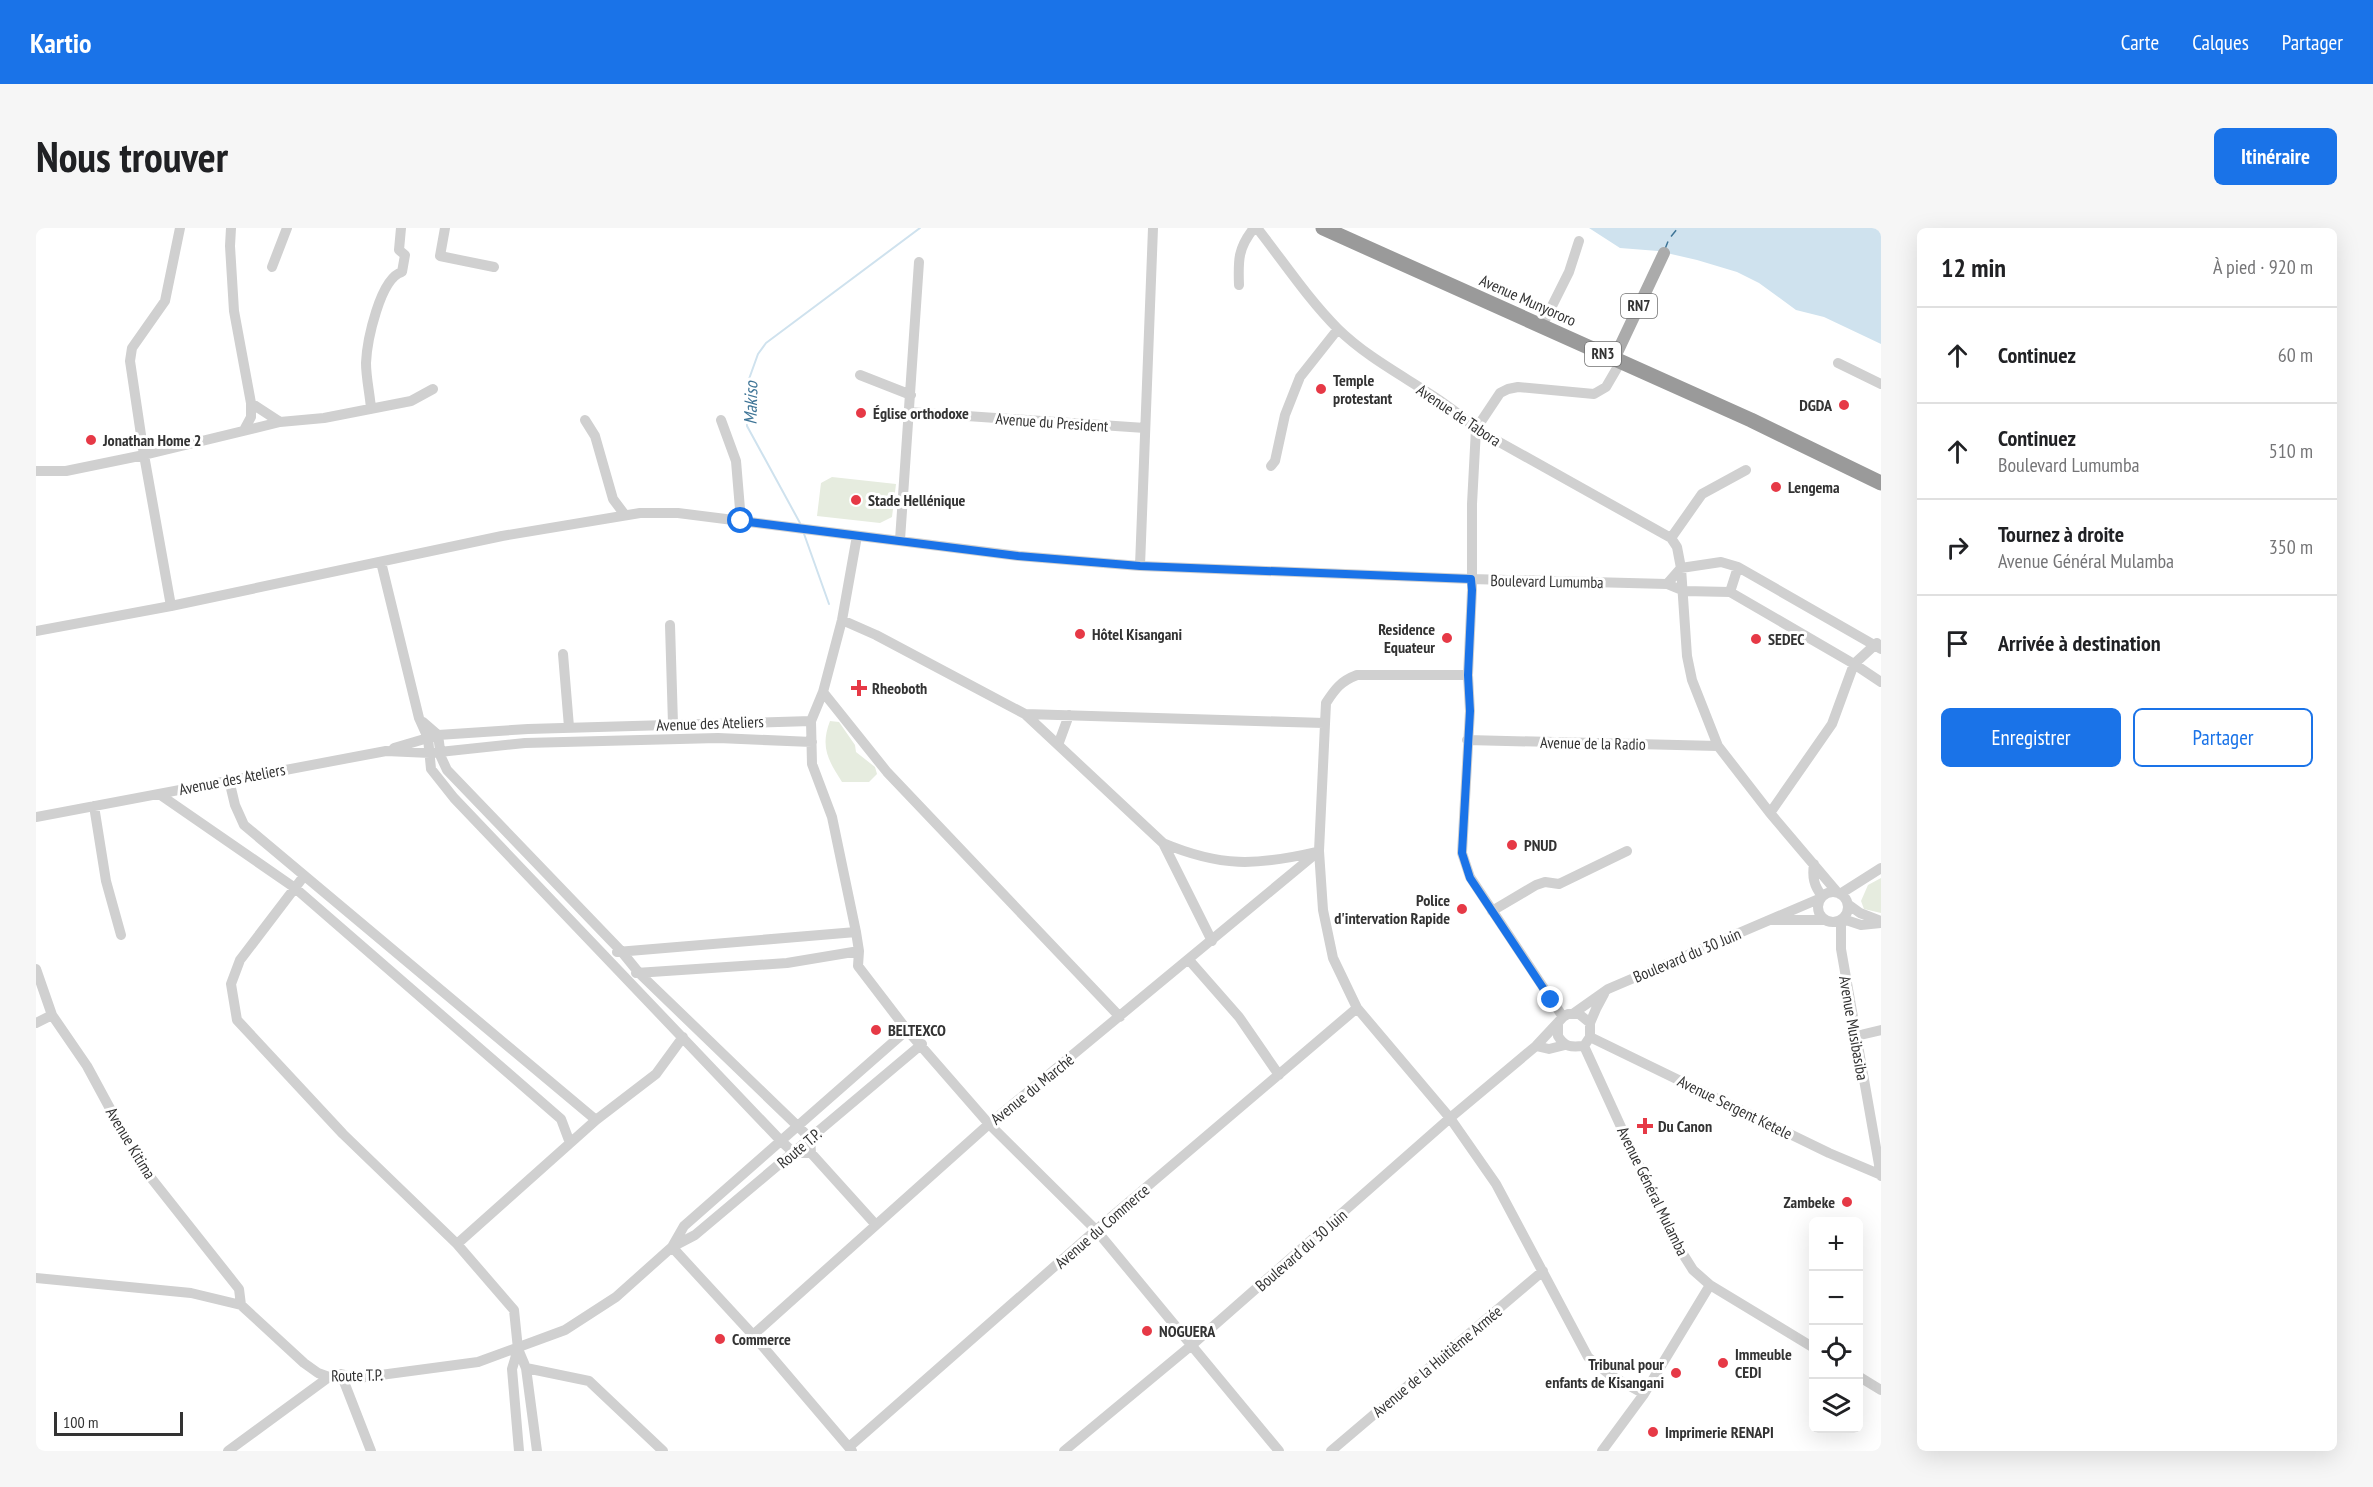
<!DOCTYPE html>
<html lang="fr">
<head>
<meta charset="utf-8">
<style>
  body { margin:0; font-family:"PT Sans Narrow",sans-serif; background:#f6f6f6; color:#202124 }
  .controls { position:absolute; right:18px; bottom:18px; display:grid; overflow:hidden; border-radius:9px; box-shadow:0 6px 24px #0002 }
  .controls button { width:54px; height:54px; display:grid; place-items:center; padding:0; border:0; border-bottom:2px solid #e0e0e0; background:#fff; color:#202124; font:30px sans-serif }
  .scale { position:absolute; left:18px; bottom:15px; width:129px; box-sizing:border-box; padding-left:6px; border:3px solid #333; border-top:0; font-size:16px; line-height:21px; white-space:nowrap; color:#333; -webkit-text-stroke:4px #fff; paint-order:stroke }
  .stop { position:absolute; width:18px; height:18px; margin:-14px; border:4px solid #1a73e8; border-radius:50%; background:#fff }
  .stop.end { background:#1a73e8; border-color:#fff; box-shadow:0 2px 6px #0008 }
  .list { margin:0; padding:0; list-style:none }
  h2 { display:flex; justify-content:space-between; align-items:center; height:78px; margin:0; padding:0 24px; font-size:26px }
  h2 small { font-size:20px; font-weight:400; color:#757577 }
  .list li { display:grid; grid-template-columns:39px 1fr auto; gap:18px; align-items:center; box-sizing:border-box; height:96px; padding:0 24px; border-top:2px solid #e0e0e0 }
  .list b { display:block; font-size:22px; white-space:nowrap }
  .list p { margin:0; font-size:20px; white-space:nowrap; color:#757577 }
  .list em { font-size:20px; font-style:normal; color:#757577 }
  .actions { display:flex; gap:12px; padding:18px 24px }
  .actions a { flex:1; padding:14px 0; border:2px solid #1a73e8; border-radius:9px; text-align:center; font-size:21px; color:#1a73e8 }
  .actions .main { background:#1a73e8; color:#fff }
  .icon { flex:none; width:33px; height:33px; fill:none; stroke:currentColor; stroke-width:2; stroke-linecap:round; stroke-linejoin:round }
  .map { position:relative; flex:none; width:1845px; height:1223px; overflow:hidden; border-radius:9px }
  header { display:flex; align-items:center; gap:36px; box-sizing:border-box; height:84px; padding:0 30px; background:#1a73e8; color:#fff }
  header strong { font-size:28px }
  nav { display:flex; gap:33px; margin-inline-start:auto; font-size:21px }
  .intro { display:flex; align-items:center; justify-content:space-between; box-sizing:border-box; height:144px; padding:0 36px }
  h1 { margin:0; font-size:42px }
  .button { padding:15px 27px; border-radius:9px; background:#1a73e8; color:#fff; font-size:21px; font-weight:700 }
  main { display:flex; gap:36px; padding:0 36px }
  aside { flex:1; background:#fff; border-radius:9px; box-shadow:0 6px 24px #0002 }
  .map>svg:first-child { display:block }
  .green { fill:#e6ecdf }
  .water { fill:#cfe2ee }
  .lines { fill:none; stroke-linecap:round; stroke-linejoin:round }
  .stream { stroke:#cfe2ee; stroke-width:2 }
  .ferry { stroke:#3f7597; stroke-width:1.5; stroke-dasharray:8 6; stroke-linecap:butt }
  .minor { stroke:#d0d0d0; stroke-width:10 }
  .major { stroke:#ababab; stroke-width:12 }
  .highway { stroke:#9a9a9a; stroke-width:15 }
  .route { stroke:#1a73e8; stroke-width:8 }
  .poi-dot { fill:#e63946; stroke:#fff; stroke-width:2 }
  .labels { text-anchor:middle; stroke-width:6; stroke-linejoin:round; paint-order:stroke }
  .shield { fill:#fff; stroke:#707070; stroke-width:1.5 }
  .shield-label { font-size:15px; font-weight:bold; fill:#333 }
  .street-label { font-size:16px; fill:#333; stroke:#fff }
  .poi-label { font-size:16px; font-weight:bold; fill:#333; stroke:#fff; text-anchor:start }
  .water-label { font-size:18px; font-style:italic; fill:#3f7597; stroke:#fff }
</style>
</head>
<body>
<header>
<strong>Kartio</strong>
<nav><a>Carte</a><a>Calques</a><a>Partager</a></nav>
</header>
<div class="intro"><h1>Nous trouver</h1><a class="button">Itinéraire</a></div>
<main>
<div class="map">
<svg width="1845" height="1223" viewBox="0 0 1845 1223">
  <rect width="100%" height="100%" fill="#fff"/>
  <!-- green -->
  <path class="green" d="M796 249 860 256 856 289 844 295 781 288 785 255Z
    M794 493 803 494 819 517 820 524 839 539 841 546 833 554H806C792 532 784 519 794 493Z
    M1845 650V685L1828 681 1825 673 1832 657Z"/>
  <!-- water -->
  <path class="water" d="M1553 0H1845V116L1788 89 1760 82 1723 55 1701 44 1661 32 1622 23 1584 20Z"/>
  <g class="lines">
    <!-- stream -->
    <path class="stream" d="M764 295 711 198 713 151 722 126 730 115 884 0
      M767 303 793 376"/>
    <!-- ferry -->
    <path class="ferry" d="M1629 21 1633 11 1642 0"/>
    <!-- minor -->
    <path class="minor" d="M195 0 194 18 198 83 215 175V189L208 202
      M409 0 404 28 458 39
      M1221 0C1247 33 1272 71 1302 101 1343 141 1399 162 1440 201L1635 310 1641 319 1645 340 1651 428 1656 452 1682 518 1734 585 1801 664
      M236 39 251 0
      M1203 57C1202 32 1202 20 1218 0
      M1506 98 1533 44 1543 13
      M1802 135 1845 156
      M824 147 875 167
      M215 175 244 194
      M335 181C334 166 330 150 330 135 331 113 344 50 366 44L369 27 363 22 365 0
      M872 184 1109 200
      M549 192 559 208 577 271 589 287
      M685 192 700 233 705 293
      M1235 238 1239 233 1249 187 1264 149 1302 101
      M0 243H30L108 227 244 194 288 190 375 173 397 161
      M821 308 806 392 787 464 775 493 776 536 796 589 820 704 823 723 822 738 871 802 953 896 1060 1002 1243 1223
      M1635 310 1666 266 1710 242
      M864 312 883 34
      M345 334 383 490 392 510 395 541 418 570 745 913 758 925H775
      M1104 338 1117 0
      M1631 356 1645 340 1685 334 1702 339 1845 421
      M1694 364 1702 339
      M135 378 108 227 94 133 96 120 129 73 144 0
      M806 392 840 407 989 486 1127 615C1184 639 1220 638 1280 624
      M634 397 637 496
      M0 403 135 378 466 308 604 285H642L983 328 1104 338 1435 351 1631 356 1648 363 1694 364 1818 436 1845 454
      M527 426 533 499
      M1432 447H1321C1305 453 1299 461 1290 475L1283 623 1287 682 1297 730 1321 780 1414 890 1460 956 1552 1129 1574 1147 1608 1166
      M787 464 851 544 1084 789
      M989 486 1288 495
      M387 494 402 507 405 529 411 542 586 724 603 745 774 910 775 925 840 997
      M1431 512 1682 518
      M1022 517 1033 487
      M358 520 402 507 492 501 775 493
      M193 552 199 577 208 597 560 892
      M123 566 259 660 525 891 534 915
      M58 578 70 653 85 707
      M1734 585 1796 496 1818 436 1841 415
      M0 589 350 523 394 525 489 515 682 510 776 514
      M1127 615 1176 713
      M1778 636C1776 649 1778 658 1786 668
      M268 648 204 732 195 756 201 792 307 906 421 1016 478 1082 482 1121 490 1140 501 1223
      M1782 679a15 15 0 1 1 30 0a15 15 0 1 1-30 0Z
      M1804 666 1845 640
      M1813 677 1824 685 1845 693
      M1456 683 1500 657 1509 654 1523 656 1591 623
      M1807 691 1825 697 1845 695
      M1737 692H1788
      M1805 692V721L1845 948
      M581 724 820 704
      M1153 732 1203 789 1243 847
      M0 741 16 787 51 838 104 936 203 1061 205 1077
      M600 745 751 735 823 723
      M1538 785 1572 761 1785 670
      M1527 789 1434 649 1426 625 1434 483 1432 447 1436 362V276L1440 201 1464 165 1472 161 1482 159 1558 166 1570 159 1584 135
      M0 795 16 787
      M1554 795 1560 781 1568 766
      M1820 808 1845 802
      M1554 809 1793 925 1845 947
      M1500 818 1513 821 1529 817
      M1548 818 1596 923 1645 1023 1657 1042 1674 1057 1778 1120
      M421 1016 560 892 620 846 647 809
      M636 1019 648 998 871 802
      M636 1019 717 1107 816 1223
      M0 1050 155 1065 205 1077 268 1135 282 1145 293 1149 305 1146 322 1150 442 1134 529 1102 580 1069 636 1019 659 1007 886 816
      M717 1107 953 896 1283 623
      M482 1121 476 1141 483 1223
      M490 1140 553 1153 627 1223
      M305 1146 335 1223
      M1822 1148 1845 1162
      M813 1219 1060 1002 1321 780
      M192 1223 293 1149
      M1028 1223 1157 1116 1414 890 1500 818 1527 789 1532 786H1543L1554 795V809L1548 818C1536 819 1529 820 1522 808V796
      M1295 1223 1507 1043
      M1566 1223 1608 1166 1674 1057"/>
    <!-- major -->
    <path class="major" d="M1578 131 1628 25"/>
    <!-- highway -->
    <path class="highway" d="M1287 0 1715 192 1845 255"/>
  </g>
  <g class="lines">
    <!-- route -->
    <path class="route" d="M705 293 982 328 1104 338 1435 351 1436 362 1432 447 1434 483 1426 625 1434 650 1515 772"/>
  </g>
  <!-- markers -->
  <g class="poi-dot">
    <circle cx="1285" cy="161" r="6"/>
    <circle cx="1808" cy="177" r="6"/>
    <circle cx="825" cy="185" r="6"/>
    <circle cx="55" cy="212" r="6"/>
    <circle cx="1740" cy="259" r="6"/>
    <circle cx="820" cy="272" r="6"/>
    <circle cx="1044" cy="406" r="6"/>
    <circle cx="1411" cy="410" r="6"/>
    <circle cx="1720" cy="411" r="6"/>
    <path d="M820 451h6v6h6v6h-6v6h-6v-6h-6v-6h6z"/>
    <circle cx="1476" cy="617" r="6"/>
    <circle cx="1426" cy="681" r="6"/>
    <circle cx="840" cy="802" r="6"/>
    <path d="M1606 889h6v6h6v6h-6v6h-6v-6h-6v-6h6z"/>
    <circle cx="1811" cy="974" r="6"/>
    <circle cx="1111" cy="1103" r="6"/>
    <circle cx="684" cy="1111" r="6"/>
    <circle cx="1687" cy="1135" r="6"/>
    <circle cx="1640" cy="1145" r="6"/>
    <circle cx="1617" cy="1204" r="6"/>
  </g>
  <g class="labels">
    <!-- shield labels -->
    <g class="shield">
      <rect x="1585" y="66" width="36" height="24" rx="4.5"/>
      <rect x="1549" y="114" width="36" height="24" rx="4.5"/>
    </g>
    <g class="shield-label">
      <text x="1603" y="83">RN7</text>
      <text x="1567" y="131">RN3</text>
    </g>
    <!-- street labels -->
    <g class="street-label">
      <text transform="translate(1492 72) rotate(24)" y="6">Avenue Munyororo</text>
      <text transform="translate(1423 187) rotate(34)" y="6">Avenue de Tabora</text>
      <text transform="translate(1016 194) rotate(4)" y="6">Avenue du President</text>
      <text transform="translate(1511 353) rotate(1)" y="6">Boulevard Lumumba</text>
      <text transform="translate(674 495) rotate(-2)" y="6">Avenue des Ateliers</text>
      <text transform="translate(1557 515) rotate(1)" y="6">Avenue de la Radio</text>
      <text transform="translate(196 551) rotate(-11)" y="6">Avenue des Ateliers</text>
      <text transform="translate(1651 727) rotate(-23)" y="6">Boulevard du 30 Juin</text>
      <text transform="translate(1818 800) rotate(80)" y="6">Avenue Musibasiba</text>
      <text transform="translate(996 861) rotate(-39)" y="6">Avenue du Marché</text>
      <text transform="translate(1699 879) rotate(26)" y="6">Avenue Sergent Ketele</text>
      <text transform="translate(95 915) rotate(59)" y="6">Avenue Kitima</text>
      <text transform="translate(763 920) rotate(-40)" y="6">Route T.P.</text>
      <text transform="translate(1617 963) rotate(64)" y="6">Avenue Général Mulamba</text>
      <text transform="translate(1066 998) rotate(-41)" y="6">Avenue du Commerce</text>
      <text transform="translate(1265 1022) rotate(-41)" y="6">Boulevard du 30 Juin</text>
      <text transform="translate(1401 1133) rotate(-40)" y="6">Avenue de la Huitième Armée</text>
      <text transform="translate(321 1147) rotate(-1)" y="6">Route T.P.</text>
    </g>
    <!-- poi labels -->
    <g class="poi-label">
      <text x="1297" y="158">Temple<tspan x="1297" dy="18">protestant</tspan></text>
      <text x="1796" y="183" text-anchor="end">DGDA</text>
      <text x="837" y="191">Église orthodoxe</text>
      <text x="67" y="218">Jonathan Home 2</text>
      <text x="1752" y="265">Lengema</text>
      <text x="832" y="278">Stade Hellénique</text>
      <text x="1399" y="407" text-anchor="end">Residence<tspan x="1399" dy="18">Equateur</tspan></text>
      <text x="1056" y="412">Hôtel Kisangani</text>
      <text x="1732" y="417">SEDEC</text>
      <text x="836" y="466">Rheoboth</text>
      <text x="1488" y="623">PNUD</text>
      <text x="1414" y="678" text-anchor="end">Police<tspan x="1414" dy="18">d'intervation Rapide</tspan></text>
      <text x="852" y="808">BELTEXCO</text>
      <text x="1622" y="904">Du Canon</text>
      <text x="1799" y="980" text-anchor="end">Zambeke</text>
      <text x="1123" y="1109">NOGUERA</text>
      <text x="696" y="1117">Commerce</text>
      <text x="1699" y="1132">Immeuble<tspan x="1699" dy="18">CEDI</tspan></text>
      <text x="1628" y="1142" text-anchor="end">Tribunal pour<tspan x="1628" dy="18">enfants de Kisangani</tspan></text>
      <text x="1629" y="1210">Imprimerie RENAPI</text>
    </g>
    <!-- water labels -->
    <g class="water-label">
      <text transform="translate(715 175) rotate(-89)" y="6">Makiso</text>
    </g>
  </g>
</svg>
<div class="controls">
<button>+</button>
<button>−</button>
<button><svg class="icon" aria-label="locate" viewBox="0 0 24 24"><circle cx="12" cy="12" r="6"/><path d="M12 2v4M12 18v4M2 12h4M18 12h4"/></svg></button>
<button><svg class="icon" aria-label="layers" viewBox="0 0 24 24"><path d="M12 4l9 5-9 5-9-5zM3 14l9 5 9-5"/></svg></button>
</div>
<div class="scale">100 m</div>
<div class="stop" style="left:705px;top:293px"></div>
<div class="stop end" style="left:1515px;top:772px"></div>
</div>
<aside>
<h2>12 min<small>À pied · 920 m</small></h2>
<ul class="list">
<li><svg class="icon" aria-label="ahead" viewBox="0 0 24 24"><path d="M12 20V5M6 11l6-6 6 6"/></svg><div><b>Continuez</b></div><em>60 m</em></li>
<li><svg class="icon" aria-label="ahead" viewBox="0 0 24 24"><path d="M12 20V5M6 11l6-6 6 6"/></svg><div><b>Continuez</b><p>Boulevard Lumumba</p></div><em>510 m</em></li>
<li><svg class="icon" aria-label="right" viewBox="0 0 24 24"><path d="M7 20v-9h11M14 6l5 5-5 5"/></svg><div><b>Tournez à droite</b><p>Avenue Général Mulamba</p></div><em>350 m</em></li>
<li><svg class="icon" aria-label="arrive" viewBox="0 0 24 24"><path d="M6 21V4h12l-3 4 3 4H6"/></svg><div><b>Arrivée à destination</b></div></li>
</ul>
<div class="actions"><a class="main">Enregistrer</a><a>Partager</a></div>
</aside>
</main>
</body>
</html>
